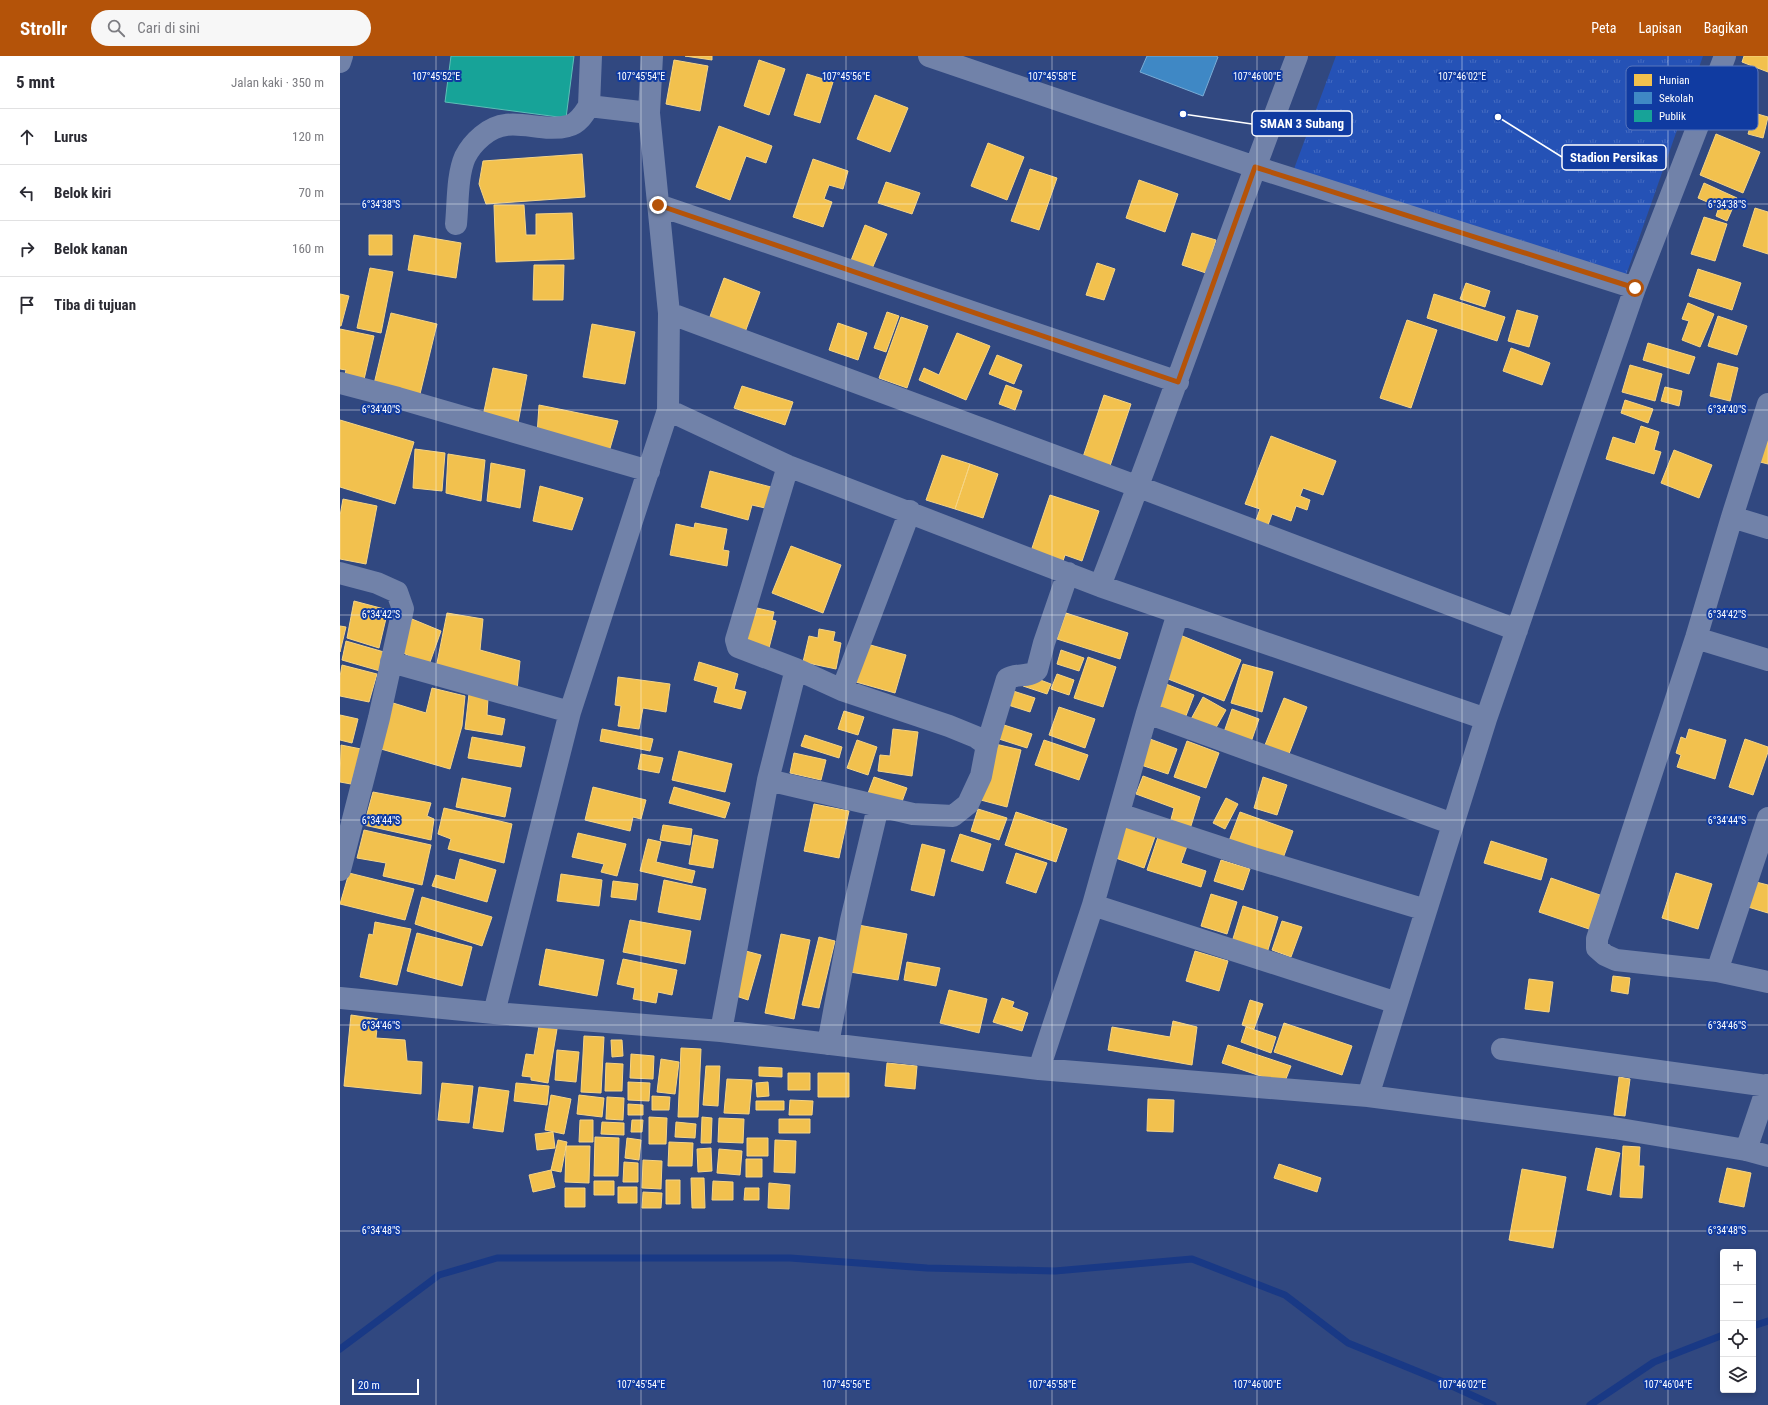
<!DOCTYPE html>
<html lang="id">
<head>
<meta charset="utf-8">
<style>
  body { margin:0; font-family:"Roboto Condensed",sans-serif; background:#f7f7f7; color:#2b2b33 }
  .controls { position:absolute; right:12px; bottom:12px; display:grid; overflow:hidden; border-radius:4px; box-shadow:0 2px 6px #0003 }
  .controls button { width:36px; height:36px; display:grid; place-items:center; padding:0; border:0; border-bottom:1px solid #e1e1e2; background:#fff; color:#2b2b33; font:20px sans-serif }
  .scale { position:absolute; left:12px; bottom:10px; width:67px; box-sizing:border-box; padding-left:4px; border:2px solid #fff; border-top:0; font-size:11px; line-height:14px; white-space:nowrap; color:#fff; -webkit-text-stroke:3px #103ba1; paint-order:stroke }
  .stop { position:absolute; width:12px; height:12px; margin:-9px; border:3px solid #b45309; border-radius:50%; background:#fff }
  .stop.end { background:#b45309; border-color:#fff; box-shadow:0 1px 4px #0008 }
  .list { margin:0; padding:0; list-style:none }
  h2 { display:flex; justify-content:space-between; align-items:center; height:52px; margin:0; padding:0 16px; font-size:17px }
  h2 small { font-size:13px; font-weight:400; color:#7c7c81 }
  .list li { display:grid; grid-template-columns:26px 1fr auto; gap:12px; align-items:center; box-sizing:border-box; height:56px; padding:0 16px; border-top:1px solid #e1e1e2 }
  .list b { display:block; font-size:15px; white-space:nowrap }
  .list em { font-size:13px; font-style:normal; color:#7c7c81 }
  .icon { flex:none; width:22px; height:22px; fill:none; stroke:currentColor; stroke-width:2; stroke-linecap:round; stroke-linejoin:round }
  .map { position:relative; flex:none; width:1428px; height:1349px; overflow:hidden }
  header { display:flex; align-items:center; gap:24px; box-sizing:border-box; height:56px; padding:0 20px; background:#b45309; color:#fff }
  header strong { font-size:19px }
  nav { display:flex; gap:22px; margin-inline-start:auto; font-size:14px }
  .search { width:280px; height:36px; background:#f7f7f7; display:flex; align-items:center; gap:10px; box-sizing:border-box; padding:0 14px; border-radius:22px; color:#7c7c81; font-size:15px }
  main { display:flex }
  aside { flex:1; background:#fff }
  .map>svg:first-child { display:block }
  .grass { fill:url(#grass-tufts) }
  .homes { fill:#f2c14e; stroke:#f6d483 }
  .schools { fill:#3f88c5; stroke:#79acd6 }
  .public { fill:#17a398; stroke:#5dbfb7 }
  .lines { fill:none; stroke-linecap:round; stroke-linejoin:round }
  .stream { stroke:#193985; stroke-width:7 }
  .minor { stroke:#7182a9; stroke-width:22 }
  .route { stroke:#b45309; stroke-width:5 }
  .ticks { fill:none; stroke:#fff; stroke-width:1; stroke-opacity:0.45 }
  .key { fill:#103ba1; stroke:#5876bd; stroke-width:1 }
  .key-label { font-size:11px; fill:#fff }
  .ticks-label { font-size:10px; text-anchor:middle; fill:#fff; stroke:#103ba1; stroke-width:4; stroke-linejoin:round; paint-order:stroke }
  .leader { fill:none; stroke:#fff; stroke-width:1.5 }
  .callout-dot { fill:#fff; stroke:#103ba1; stroke-width:1.5 }
  .callout { fill:#103ba1; stroke:#fff; stroke-width:1.5 }
  .callout-label { font-size:13px; text-anchor:middle; font-weight:bold; fill:#fff }
</style>
</head>
<body>
<header>
<strong>Strollr</strong>
<div class="search"><svg class="icon" aria-label="search" viewBox="0 0 24 24"><circle cx="10" cy="10" r="6"/><path d="M15 15l6 6"/></svg>Cari di sini</div>
<nav><a>Peta</a><a>Lapisan</a><a>Bagikan</a></nav>
</header>
<main>
<aside>
<h2>5 mnt<small>Jalan kaki · 350 m</small></h2>
<ul class="list">
<li><svg class="icon" aria-label="ahead" viewBox="0 0 24 24"><path d="M12 20V5M6 11l6-6 6 6"/></svg><div><b>Lurus</b></div><em>120 m</em></li>
<li><svg class="icon" aria-label="left" viewBox="0 0 24 24"><path d="M17 20v-9H6M10 6l-5 5 5 5"/></svg><div><b>Belok kiri</b></div><em>70 m</em></li>
<li><svg class="icon" aria-label="right" viewBox="0 0 24 24"><path d="M7 20v-9h11M14 6l5 5-5 5"/></svg><div><b>Belok kanan</b></div><em>160 m</em></li>
<li><svg class="icon" aria-label="arrive" viewBox="0 0 24 24"><path d="M6 21V4h12l-3 4 3 4H6"/></svg><div><b>Tiba di tujuan</b></div></li>
</ul>
</aside>
<div class="map">
<svg width="1428" height="1349" viewBox="0 0 1428 1349">
  <defs>
    <pattern id="grass-tufts" width="24" height="20" patternUnits="userSpaceOnUse"><rect width="24" height="20" fill="#2552b6"/><path d="M3 7l-1-3M5 7V3M7 7l1-3M15 17l-1-3M17 17v-4M19 17l1-3" fill="none" stroke="#466cc1"/></pattern>
  </defs>
  <rect width="100%" height="100%" fill="#314880"/>
  <!-- grass -->
  <path class="grass" d="M996 0H1363L1284 225 951 121Z"/>
  <!-- homes -->
  <path class="homes" d="M345 0H372V4Z
    M1404 0H1428V16L1402 6Z
    M334 4 368 10 360 55 326 48Z
    M419 4 445 13 429 59 404 50Z
    M467 18 493 26 480 67 454 59Z
    M535 39 568 52 550 96 517 83Z
    M1414 57 1428 61 1423 82 1408 78Z
    M379 70 432 90 426 107 406 100 390 144 356 131Z
    M1376 78 1420 96 1403 137 1360 119Z
    M648 87 684 101 667 144 631 130Z
    M242 98 245 141 146 148 139 128 143 105Z
    M473 103 508 115 503 133 489 129 484 143 492 146 483 171 453 161Z
    M690 113 717 122 699 174 671 165Z
    M799 124 838 138 825 176 786 162Z
    M546 126 580 137 572 158 538 147Z
    M1364 127 1397 142 1387 165 1376 160 1379 151 1358 142Z
    M154 149H184L186 179H196V158L232 157 234 203 156 206Z
    M1415 152 1428 156V198L1403 190Z
    M1364 161 1387 168 1375 205 1351 198Z
    M525 169 547 178 531 215 510 207Z
    M852 177 876 184 866 217 842 209Z
    M29 179H52V199H29Z
    M74 179 121 187 116 222 68 214Z
    M757 207 775 213 764 244 746 239Z
    M194 209H224L223 244H193Z
    M30 212 53 216 41 277 17 272Z
    M1358 213 1401 227 1392 254 1349 240Z
    M384 222 420 236 404 279 368 266Z
    M1126 227 1150 235 1145 251 1120 243Z
    M0 238 9 240 1 270H0Z
    M1094 238 1165 261 1157 285 1087 262Z
    M1348 247 1374 258 1360 291 1342 284 1349 265 1342 263Z
    M1177 254 1198 260 1189 291 1168 285Z
    M547 256 559 260 546 296 534 292Z
    M51 257 97 268 80 338 34 328Z
    M1378 260 1407 270 1397 299 1368 290Z
    M561 261 588 270 567 332 539 322Z
    M1067 264 1097 274 1071 352 1040 342Z
    M498 267 527 277 518 304 489 294Z
    M252 268 295 276 285 328 243 321Z
    M0 273 34 280 23 328 4 323 6 314 0 313Z
    M617 277 650 290 626 344 579 324 584 312 599 319Z
    M1308 287 1355 301 1349 318 1303 304Z
    M1171 292 1210 307 1202 329 1163 315Z
    M657 299 682 309 674 328 649 318Z
    M1378 307 1398 312 1390 345 1370 340Z
    M1290 309 1322 318 1315 345 1282 336Z
    M153 312 187 319 178 367 143 360Z
    M666 329 682 335 675 354 659 348Z
    M402 330 453 346 445 369 394 352Z
    M1325 331 1342 335 1339 350 1321 345Z
    M764 339 791 348 770 410 743 401Z
    M1285 344 1313 353 1308 367 1281 357Z
    M199 349 278 365 269 396 197 379Z
    M0 364 74 386 55 448 0 431Z
    M1301 370 1319 376 1314 394 1321 396 1314 418 1266 403 1273 381 1295 388Z
    M931 380 996 405 983 439 963 432 960 440 970 444 967 454 956 450 951 465 932 458 927 472 915 467 920 453 905 448Z
    M1426 384 1428 385V408L1420 406Z
    M75 393 105 397 102 435 73 432Z
    M1334 394 1372 409 1359 442 1321 427Z
    M108 398 145 404 141 445 106 437Z
    M602 399 630 408 615 453 586 444Z
    M151 407 185 414 180 452 147 445Z
    M630 408 658 418 643 462 615 453Z
    M370 415 431 431 425 452 412 449 408 464 361 451Z
    M200 430 243 442 232 474 193 465Z
    M710 439 759 455 742 505 725 499 723 505 691 495Z
    M3 443 37 450 26 508 0 503V460Z
    M355 467 387 473 383 494 389 495 387 510 330 499 336 468 354 472Z
    M451 490 501 509 483 557 432 537Z
    M14 545 48 554 39 592 7 582Z
    M417 552 434 556 432 564 436 565 429 592 401 584 408 558 415 560Z
    M107 557 143 563 140 594 180 605 177 634 96 612Z
    M726 557 788 577 780 603 717 583Z
    M72 563 101 575 89 609 61 596Z
    M0 570 6 571 0 596Z
    M479 573 495 576 493 585 501 587 496 613 463 606 469 580 478 582Z
    M840 579 901 604 884 645 823 621Z
    M6 585 44 596 40 615 2 604Z
    M527 588 566 599 555 637 516 626Z
    M721 594 744 602 739 615 717 608Z
    M748 601 776 611 763 651 734 642Z
    M359 606 398 618 394 633 406 636 401 653 374 646 378 631 354 624Z
    M903 608 933 616 922 656 891 647Z
    M2 609 37 618 29 646 0 640V621Z
    M717 618 734 624 729 639 711 633Z
    M687 619 711 628 707 638 683 630Z
    M278 621 330 628 326 656 303 652 299 673 278 670 281 650 275 649Z
    M821 626 854 639 844 665 811 653Z
    M92 632 125 640 122 670 110 713 41 693 53 647 86 657Z
    M670 634 695 642 690 656 665 648Z
    M129 638 148 642 147 659 165 663 162 679 125 673Z
    M863 641 886 654 873 677 850 665Z
    M944 642 967 651 947 703 923 694Z
    M719 651 755 663 745 692 709 679Z
    M892 653 919 663 910 689 883 679Z
    M504 655 524 661 518 679 498 673Z
    M0 659 18 663 12 687 0 684Z
    M664 669 692 678 687 692 659 683Z
    M262 673 313 683 310 695 260 685Z
    M553 673 578 676 572 720 538 715 540 699 550 700Z
    M1349 673 1386 684 1375 723 1337 711 1341 699 1336 697 1341 681 1346 683Z
    M465 679 502 691 499 702 461 690Z
    M132 681 185 691 181 711 128 702Z
    M810 683 837 693 828 718 801 709Z
    M1405 683 1428 691V696L1413 739 1389 731Z
    M517 684 537 691 528 719 507 712Z
    M704 684 748 699 739 724 695 709Z
    M847 685 879 697 866 732 834 721Z
    M651 687 681 694 667 751 637 743Z
    M1 689 21 693 11 728 0 726Z
    M339 695 392 708 385 736 332 724Z
    M454 697 486 704 481 724 450 717Z
    M301 698 323 702 319 717 298 713Z
    M803 720 860 741 850 773 830 767 834 752 796 738Z
    M534 721 567 732 560 751 527 740Z
    M923 721 947 729 937 759 914 752Z
    M122 722 171 732 165 761 116 751Z
    M253 731 306 744 301 763 293 761 290 775 245 764Z
    M334 731 390 747 385 762 329 747Z
    M33 736 91 747 87 760 94 763 91 784 24 769Z
    M886 742 898 748 885 773 873 767Z
    M474 748 509 755 499 802 464 795Z
    M104 752 172 768 164 807 108 793 111 783 98 778Z
    M638 753 667 762 659 784 631 775Z
    M676 756 727 773 716 806 665 789Z
    M900 756 953 775 942 805 889 785Z
    M782 764 817 775 804 812 770 800Z
    M323 769 352 773 350 789 320 784Z
    M24 774 91 789 82 829 43 820 46 807 17 802Z
    M238 777 286 788 277 820 261 816 264 808 232 801Z
    M620 778 651 788 643 815 611 805Z
    M354 779 378 784 373 812 349 808Z
    M818 781 847 790 841 807 866 815 861 831 807 814Z
    M308 783 321 786 316 806 355 815 352 827 300 815Z
    M1151 785 1207 803 1201 824 1144 807Z
    M582 788 605 794 594 840 571 834Z
    M676 797 707 807 696 837 666 827Z
    M120 803 156 814 147 846 92 830 96 819 115 824Z
    M881 804 910 813 903 834 874 825Z
    M9 817 74 833 65 864 0 848Z
    M1336 817 1372 828 1358 873 1322 862Z
    M221 818 262 824 259 850 217 845Z
    M1211 822 1260 839 1249 873 1199 856Z
    M324 824 366 833 360 864 318 856Z
    M273 825 298 828 296 844 271 841Z
    M1416 826 1428 829V857L1408 851Z
    M871 838 897 846 887 878 861 870Z
    M82 841 152 861 142 890 75 868Z
    M903 850 938 861 927 897 892 886Z
    M290 864 351 875 345 908 283 896Z
    M942 865 962 871 951 901 932 894Z
    M35 866 71 873 57 929 20 921 29 878 33 879Z
    M513 868 567 878 558 924 504 915Z
    M77 877 132 891 122 930 67 915Z
    M441 878 470 884 454 963 425 957Z
    M479 881 495 885 479 952 462 949Z
    M206 893 264 904 257 940 199 929Z
    M402 894 421 899 408 944 390 938Z
    M855 895 888 905 879 935 846 925Z
    M283 903 337 914 332 939 318 936 316 947 293 943 295 932 277 928Z
    M567 906 600 912 596 930 564 924Z
    M1273 920 1290 922 1288 938 1271 935Z
    M1189 923 1213 926 1209 956 1185 953Z
    M609 934 647 943 639 977 600 967Z
    M662 942 674 946 672 951 688 957 682 975 653 966Z
    M910 944 923 948 914 973 902 969Z
    M11 959 38 963 36 982 65 984 67 1005 82 1006 81 1038 4 1030Z
    M833 965 857 971 852 1009 768 994 772 971 830 981Z
    M944 967 1012 990 1002 1019 934 996Z
    M199 970 217 973 208 1027 191 1024V1021L182 1020 186 998 194 999Z
    M906 971 936 981 931 997 901 986Z
    M244 980 264 981 261 1037 241 1036Z
    M271 984H282L283 1000 272 1001Z
    M888 989 951 1010 944 1028 882 1007Z
    M341 992 361 993 358 1061H338Z
    M217 994 239 996 236 1026 215 1024Z
    M291 998 314 1000 313 1023 290 1022Z
    M321 1003 339 1006 335 1038 317 1036Z
    M266 1007 283 1008 282 1035H265Z
    M547 1007 577 1010 575 1033 545 1030Z
    M366 1010H380L378 1050 363 1049Z
    M419 1011 442 1012V1021L419 1020Z
    M448 1017H470V1034H448Z
    M478 1017H509V1041H478Z
    M1279 1021 1290 1023 1285 1060 1274 1059Z
    M387 1023 412 1024 409 1058 384 1057Z
    M288 1026 310 1027 309 1045 288 1044Z
    M428 1026 429 1040 417 1041 416 1027Z
    M102 1027 133 1030 129 1067 98 1064Z
    M176 1027 209 1030 207 1049 174 1045Z
    M139 1031 169 1035 163 1076 133 1072Z
    M211 1039 231 1043 224 1078 205 1074Z
    M239 1039 264 1042 262 1061 237 1058Z
    M312 1040 330 1041 329 1054H312Z
    M267 1041 284 1042 283 1064 266 1063Z
    M808 1043 834 1044 833 1076 807 1075Z
    M450 1044 473 1045 472 1059H449Z
    M416 1045H444V1054H416Z
    M288 1048 303 1049V1059H288Z
    M309 1061 327 1062 326 1088H309Z
    M362 1061 372 1062 371 1087H361Z
    M379 1062 404 1063 403 1087 378 1086Z
    M439 1063H470V1077H439Z
    M240 1064H253V1086H239Z
    M292 1064H303L302 1076H291Z
    M262 1066 284 1067V1079L261 1078Z
    M336 1066 356 1068 355 1082 335 1081Z
    M213 1076 215 1092 197 1094 195 1078Z
    M255 1081 279 1082 278 1120H254Z
    M287 1082 301 1084 299 1104 285 1102Z
    M407 1082H428V1100H407Z
    M218 1084 227 1086 221 1116 211 1114Z
    M435 1084 456 1085 455 1117 434 1116Z
    M329 1086 353 1087 352 1110H328Z
    M226 1090H250L249 1127 225 1126Z
    M1283 1090 1300 1091 1299 1110H1304L1302 1142 1280 1141Z
    M371 1092 372 1115 358 1116 357 1093Z
    M1256 1092 1280 1097 1271 1139 1247 1134Z
    M379 1093 402 1095 400 1119 377 1117Z
    M406 1103H422V1121H406Z
    M303 1104 322 1105 321 1133 302 1132Z
    M284 1106 298 1107V1126H283Z
    M939 1108 981 1122 977 1136 934 1122Z
    M1387 1112 1411 1117 1404 1151 1379 1146Z
    M1182 1113 1226 1121 1213 1192 1169 1184Z
    M211 1114 215 1131 193 1136 189 1119Z
    M351 1122H364L365 1152H352Z
    M326 1124H340V1148H326Z
    M254 1125H274V1139H254Z
    M373 1125 393 1126V1144H372Z
    M429 1127 450 1129 449 1153 428 1152Z
    M278 1131H297V1147H278Z
    M225 1132H245V1151H225Z
    M405 1132H419V1144H404Z
    M303 1136 322 1137 321 1152H302Z"/>
  <!-- schools -->
  <path class="schools" d="M807 0H876L878 1 863 40 800 16Z"/>
  <!-- public -->
  <path class="public" d="M111 0H234L226 62 105 46Z"/>
  <g class="lines">
    <!-- stream -->
    <path class="stream" d="M1413 1270 1428 1265
      M0 1293 99 1219 157 1202H450L587 1212 715 1215 852 1203 945 1239 1008 1287 1101 1325 1153 1349
      M1250 1349 1314 1306 1383 1279"/>
    <!-- minor -->
    <path class="minor" d="M251 0 249 50 309 57
      M589 0 915 111 1295 232
      M0 6 2 0
      M318 149 838 326
      M116 168C118 148 117 119 125 101 129 93 136 85 142 80 170 56 197 78 228 70 238 68 244 58 249 50
      M329 257 799 431 1177 574
      M0 327 58 342 309 415
      M1428 348 1392 461 1356 582 1257 883V892L1265 899 1276 904 1377 915 1428 926
      M328 354 448 410 760 530 1146 663
      M1392 461 1428 472
      M0 517 37 527 57 536 63 553 39 662 0 814
      M760 530C828 354 890 176 957 0
      M1356 582 1428 604
      M51 606 230 656
      M502 634 570 455
      M807 657 1113 768
      M647 689 667 623C676 617 689 622 697 614L704 587 728 517
      M428 724 573 758 613 760 628 748 641 720 647 689 636 681 609 670 502 634 456 613
      M779 758 913 802 1086 854
      M753 849 1057 947
      M1377 915 1428 762
      M0 942 154 957 381 975 699 1013 1028 1040 1274 1072 1406 1094 1428 1100
      M154 957 230 656 328 354 329 257 309 57 312 0
      M381 975 428 724 456 613 398 591 396 584 448 410
      M488 988 511 864 538 751
      M1162 993 1428 1030
      M699 1013 753 849 807 657 838 557
      M1028 1040 1146 663 1295 232 1385 0
      M1406 1094 1428 1029"/>
  </g>
  <g class="lines">
    <!-- route -->
    <path class="route" d="M318 149 838 326 915 111 1295 232"/>
  </g>
  <!-- ticks -->
  <path class="ticks" d="M96 0V1349M301 0V1349M506 0V1349M712 0V1349M917 0V1349M1122 0V1349M1328 0V1349M0 148H1428M0 354H1428M0 559H1428M0 764H1428M0 969H1428M0 1175H1428"/>
  <!-- legend -->
  <rect x="1286" y="10" width="132" height="64" rx="6" class="key"/>
  <rect x="1294" y="18" width="18" height="12" fill="#f2c14e"/>
  <rect x="1294" y="36" width="18" height="12" fill="#3f88c5"/>
  <rect x="1294" y="54" width="18" height="12" fill="#17a398"/>
  <g class="key-label">
    <text x="1319" y="28">Hunian</text>
    <text x="1319" y="46">Sekolah</text>
    <text x="1319" y="64">Publik</text>
  </g>
  <g class="ticks-label">
    <text x="96" y="24">107°45'52"E</text>
    <text x="301" y="24">107°45'54"E</text>
    <text x="506" y="24">107°45'56"E</text>
    <text x="712" y="24">107°45'58"E</text>
    <text x="917" y="24">107°46'00"E</text>
    <text x="1122" y="24">107°46'02"E</text>
    <text x="41" y="152">6°34'38"S</text>
    <text x="1387" y="152">6°34'38"S</text>
    <text x="41" y="357">6°34'40"S</text>
    <text x="1387" y="357">6°34'40"S</text>
    <text x="41" y="562">6°34'42"S</text>
    <text x="1387" y="562">6°34'42"S</text>
    <text x="41" y="768">6°34'44"S</text>
    <text x="1387" y="768">6°34'44"S</text>
    <text x="41" y="973">6°34'46"S</text>
    <text x="1387" y="973">6°34'46"S</text>
    <text x="41" y="1178">6°34'48"S</text>
    <text x="1387" y="1178">6°34'48"S</text>
    <text x="301" y="1332">107°45'54"E</text>
    <text x="506" y="1332">107°45'56"E</text>
    <text x="712" y="1332">107°45'58"E</text>
    <text x="917" y="1332">107°46'00"E</text>
    <text x="1122" y="1332">107°46'02"E</text>
    <text x="1328" y="1332">107°46'04"E</text>
  </g>
  <!-- callouts -->
  <path class="leader" d="M843 58L912 68M1158 61L1222 101"/>
  <g class="callout-dot">
    <circle cx="843" cy="58" r="4"/>
    <circle cx="1158" cy="61" r="4"/>
  </g>
  <g class="callout">
    <rect x="912" y="55" width="100" height="25" rx="4"/>
    <rect x="1222" y="89" width="104" height="25" rx="4"/>
  </g>
  <g class="callout-label">
    <text x="962" y="72">SMAN 3 Subang</text>
    <text x="1274" y="106">Stadion Persikas</text>
  </g>
</svg>
<div class="controls">
<button>+</button>
<button>−</button>
<button><svg class="icon" aria-label="locate" viewBox="0 0 24 24"><circle cx="12" cy="12" r="6"/><path d="M12 2v4M12 18v4M2 12h4M18 12h4"/></svg></button>
<button><svg class="icon" aria-label="layers" viewBox="0 0 24 24"><path d="M12 4l9 5-9 5-9-5zM3 14l9 5 9-5"/></svg></button>
</div>
<div class="scale">20 m</div>
<div class="stop" style="left:1295px;top:232px"></div>
<div class="stop end" style="left:318px;top:149px"></div>
</div>
</main>
</body>
</html>
